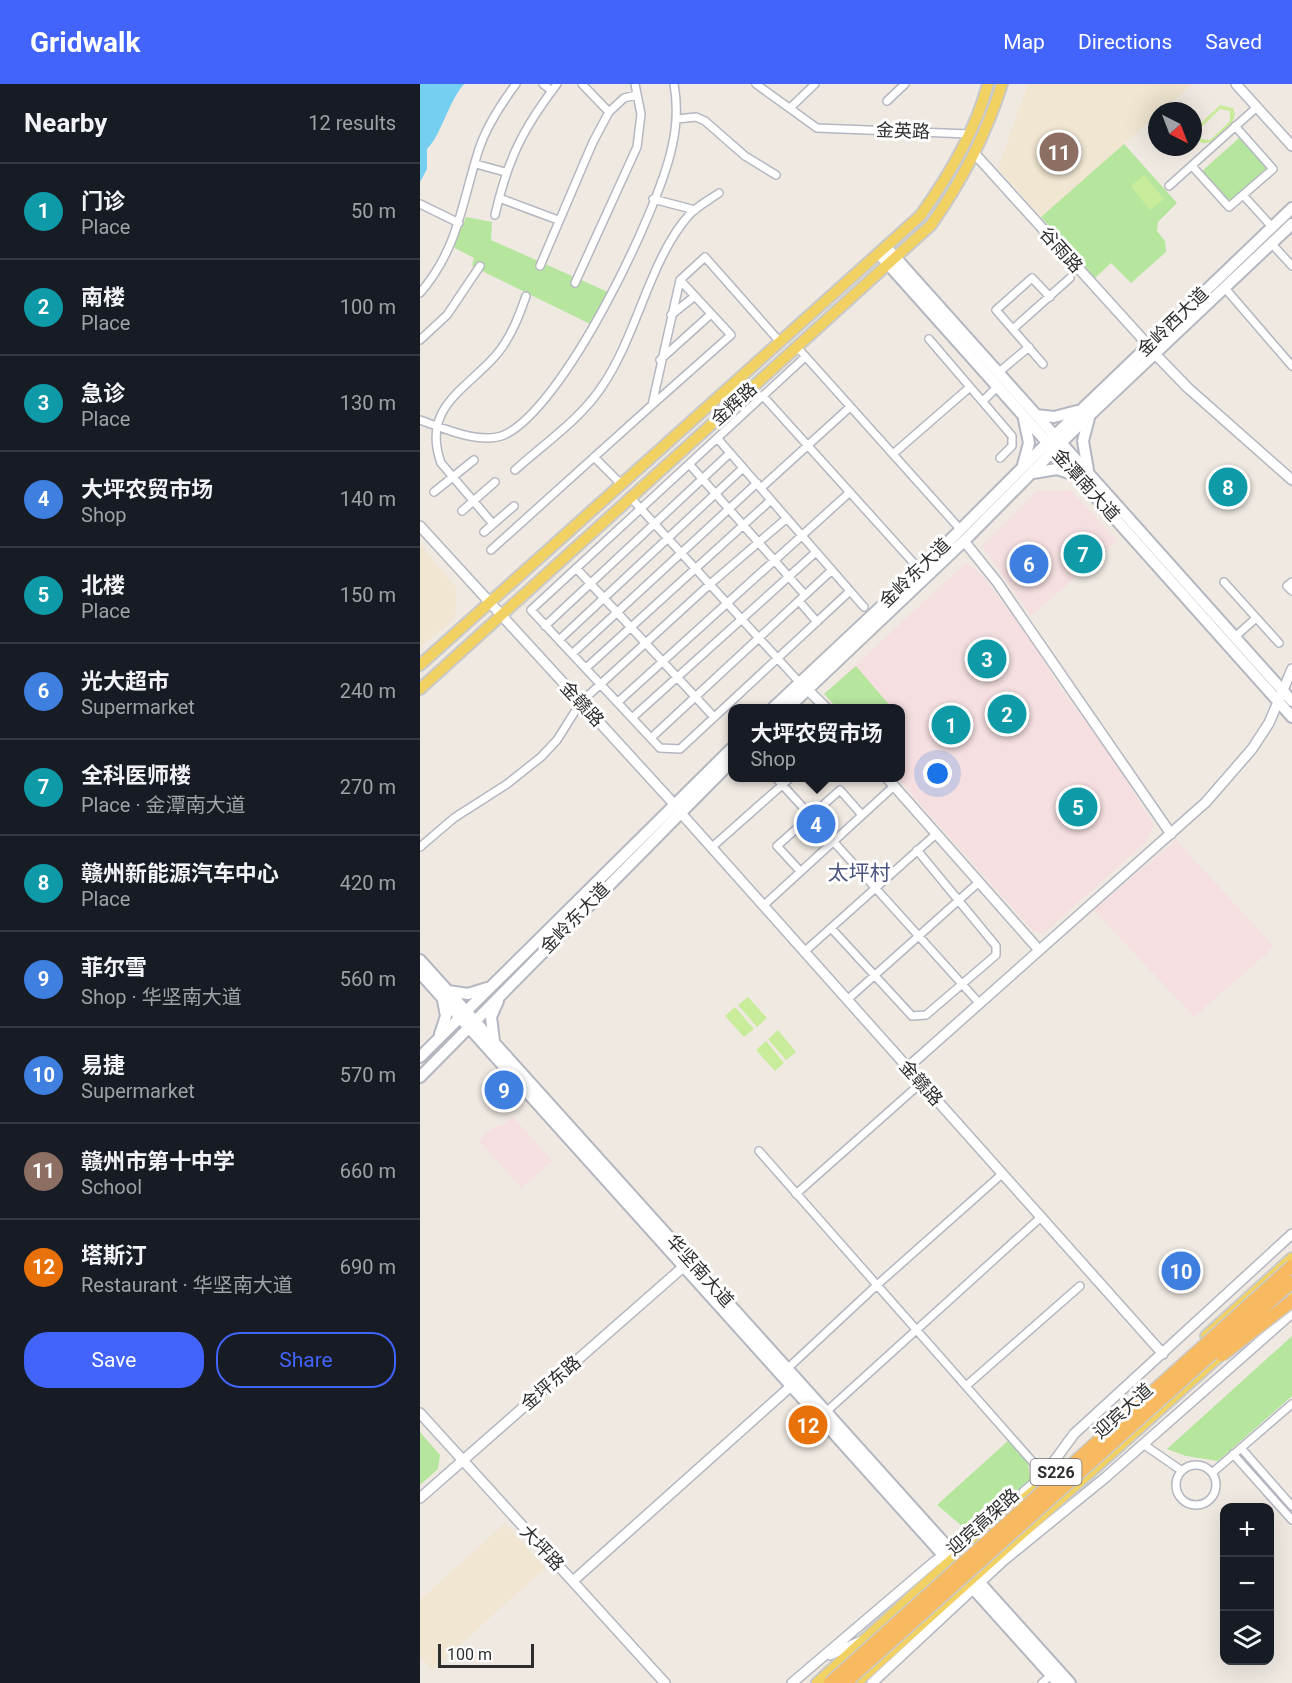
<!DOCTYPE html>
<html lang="en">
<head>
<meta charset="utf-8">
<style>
  body { margin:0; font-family:Roboto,"Noto Sans SC",sans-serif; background:#20242c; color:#f1f3f6 }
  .controls { position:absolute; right:18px; bottom:18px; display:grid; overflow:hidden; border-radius:12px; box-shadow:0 6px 24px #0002 }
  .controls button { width:54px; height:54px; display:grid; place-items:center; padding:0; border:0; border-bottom:2px solid #363941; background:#171b24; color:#f1f3f6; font:30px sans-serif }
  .compass { position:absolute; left:728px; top:18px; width:54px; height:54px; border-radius:50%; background:#171b24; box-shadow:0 6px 24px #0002; rotate:138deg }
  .scale { position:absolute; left:18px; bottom:15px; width:96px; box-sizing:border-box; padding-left:6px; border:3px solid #2e2e2e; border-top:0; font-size:16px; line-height:21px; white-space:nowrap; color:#2e2e2e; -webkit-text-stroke:4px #fff; paint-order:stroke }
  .you { position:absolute; left:518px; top:690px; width:21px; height:21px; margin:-15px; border:4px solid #fff; border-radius:50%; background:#1a73e8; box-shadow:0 0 0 9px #1a73e833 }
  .badge { display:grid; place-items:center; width:39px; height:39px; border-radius:50%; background:#4264fb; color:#fff; font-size:20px; font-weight:700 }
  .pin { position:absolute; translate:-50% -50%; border:3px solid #fff; box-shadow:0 2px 6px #0006 }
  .popup { position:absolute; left:308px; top:620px; width:177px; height:78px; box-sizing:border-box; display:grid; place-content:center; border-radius:12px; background:#171b24; filter:drop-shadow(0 2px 4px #0005); font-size:20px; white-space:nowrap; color:#9ea1a6 }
  .popup b { font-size:22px; color:#f1f3f6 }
  .popup::after { content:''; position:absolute; left:50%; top:100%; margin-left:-12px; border:12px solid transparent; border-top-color:#171b24 }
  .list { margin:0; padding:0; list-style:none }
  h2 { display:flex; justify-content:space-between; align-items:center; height:78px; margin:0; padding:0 24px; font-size:26px }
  h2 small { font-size:20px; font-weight:400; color:#9ea1a6 }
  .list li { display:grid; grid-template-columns:39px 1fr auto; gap:18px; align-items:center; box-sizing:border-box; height:96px; padding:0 24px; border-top:2px solid #363941 }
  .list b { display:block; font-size:22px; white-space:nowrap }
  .list p { margin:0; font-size:20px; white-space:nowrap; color:#9ea1a6 }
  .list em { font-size:20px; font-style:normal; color:#9ea1a6 }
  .actions { display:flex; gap:12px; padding:18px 24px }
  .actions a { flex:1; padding:14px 0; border:2px solid #4264fb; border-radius:24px; text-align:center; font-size:21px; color:#4264fb }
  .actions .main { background:#4264fb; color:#fff }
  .icon { flex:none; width:33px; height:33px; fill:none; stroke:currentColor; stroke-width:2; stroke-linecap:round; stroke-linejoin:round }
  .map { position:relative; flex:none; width:872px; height:1599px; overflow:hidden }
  header { display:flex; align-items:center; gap:36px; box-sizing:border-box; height:84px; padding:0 30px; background:#4264fb; color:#fff }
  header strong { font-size:28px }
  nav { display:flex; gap:33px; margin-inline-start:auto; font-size:21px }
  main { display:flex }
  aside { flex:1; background:#171b24 }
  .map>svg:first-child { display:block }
  .education { fill:#f0e6d1 }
  .medical { fill:#f5dfe0 }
  .green { fill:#b6e59e }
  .pitch { fill:#c9ec9a; fill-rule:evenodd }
  .water { fill:#75cff0 }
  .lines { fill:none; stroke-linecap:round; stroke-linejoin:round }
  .minor-casing { stroke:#b4b7c1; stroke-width:10 }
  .tertiary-casing { stroke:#b4b7c1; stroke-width:12 }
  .secondary-casing { stroke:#b4b7c1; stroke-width:14 }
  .primary-casing { stroke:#c9c9c9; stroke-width:14 }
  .minor { stroke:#fff; stroke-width:7 }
  .tertiary { stroke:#fff; stroke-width:9 }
  .secondary { stroke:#fff; stroke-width:10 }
  .primary { stroke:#f2d163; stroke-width:10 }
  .trunk-bridge-casing { stroke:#c9c9c9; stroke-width:15; stroke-linecap:butt }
  .trunk-bridge { stroke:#f8ba60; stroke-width:12 }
  .labels { text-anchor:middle; stroke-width:6; stroke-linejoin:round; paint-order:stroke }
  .shield { fill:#fff; stroke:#6d6d6d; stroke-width:1.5 }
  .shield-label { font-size:16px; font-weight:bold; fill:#2e2e2e }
  .street-label { font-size:18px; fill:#2e2e2e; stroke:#fff }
  .quarter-label { font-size:21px; fill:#4d5680; stroke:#fff }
</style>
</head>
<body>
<header>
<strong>Gridwalk</strong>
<nav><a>Map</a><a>Directions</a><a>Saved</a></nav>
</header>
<main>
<aside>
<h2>Nearby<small>12 results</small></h2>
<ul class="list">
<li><span class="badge" style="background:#0f9aa8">1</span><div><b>门诊</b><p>Place</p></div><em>50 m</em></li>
<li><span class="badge" style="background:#0f9aa8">2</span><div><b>南楼</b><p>Place</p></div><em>100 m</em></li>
<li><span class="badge" style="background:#0f9aa8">3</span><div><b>急诊</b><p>Place</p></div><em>130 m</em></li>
<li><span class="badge" style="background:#3f7fe0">4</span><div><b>大坪农贸市场</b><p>Shop</p></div><em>140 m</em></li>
<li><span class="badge" style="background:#0f9aa8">5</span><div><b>北楼</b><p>Place</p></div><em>150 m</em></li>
<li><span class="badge" style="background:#3f7fe0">6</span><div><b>光大超市</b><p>Supermarket</p></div><em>240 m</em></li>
<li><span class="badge" style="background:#0f9aa8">7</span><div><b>全科医师楼</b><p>Place · 金潭南大道</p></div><em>270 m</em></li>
<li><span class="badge" style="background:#0f9aa8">8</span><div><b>赣州新能源汽车中心</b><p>Place</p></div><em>420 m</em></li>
<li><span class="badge" style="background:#3f7fe0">9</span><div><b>菲尔雪</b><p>Shop · 华坚南大道</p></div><em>560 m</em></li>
<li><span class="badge" style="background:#3f7fe0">10</span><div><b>易捷</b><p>Supermarket</p></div><em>570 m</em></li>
<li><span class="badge" style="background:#8d6e63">11</span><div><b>赣州市第十中学</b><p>School</p></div><em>660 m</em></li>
<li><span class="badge" style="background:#e8710a">12</span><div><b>塔斯汀</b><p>Restaurant · 华坚南大道</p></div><em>690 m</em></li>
</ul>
<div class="actions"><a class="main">Save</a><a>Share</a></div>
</aside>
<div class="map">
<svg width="872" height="1599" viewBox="0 0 872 1599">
  <rect width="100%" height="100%" fill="#efe9e1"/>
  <!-- education -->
  <path class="education" d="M608 0H773L742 27H737V31L621 133 578 85Z
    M0 461 37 504 35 534 0 564Z
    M85 1439 125 1484 12 1586 0 1573V1516Z"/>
  <!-- medical -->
  <path class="medical" d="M651 406 697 457 611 532 562 462 617 407Z
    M546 479 561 490 607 550 643 608 687 665 734 741 727 757 624 849 613 847 477 694H480V624H417L404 610Z
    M756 756 854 863 774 933 674 826Z
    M93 1033 132 1077 102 1104 59 1057 73 1043 81 1042Z"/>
  <!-- green -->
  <path class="green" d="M819 54 823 55 847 81 846 85 812 116 806 115 781 88Z
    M704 60 757 119 738 138 737 147 745 157 746 168 711 199 691 179 675 194 621 133Z
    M46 133 72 138 71 156 188 208 170 240 52 182 54 174 33 163Z
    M436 582 471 623 470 624H417L404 610Z
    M872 1252V1312L798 1377 766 1372 747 1365Z
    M0 1348 20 1371 18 1385 0 1401Z
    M589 1356 608 1378 610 1396 558 1443 548 1447 517 1421Z"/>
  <!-- pitch -->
  <path class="pitch" d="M800 21 813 24C821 38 796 61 782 59L775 54V45ZM800 25 810 27V37L790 56 782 55 779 51V45Z
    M724 91 744 115 730 126 711 102Z
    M328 913 347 934 337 943 318 921Z
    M315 923 334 945 324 953 305 932Z
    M358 946 376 968 366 976 348 955Z
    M346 957 364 979 355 987 336 966Z"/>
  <!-- water -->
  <path class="water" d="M0 0H44C27 20 22 50 7 65V85L0 98Z"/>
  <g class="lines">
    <defs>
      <path id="minor" d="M123 0 132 7
        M162 0 189 28
        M336 0 397 44 549 50
        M467 17 485 0
        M370 24 395 0
        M257 35 276 33 285 37 325 72 356 91
        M56 80 85 88
        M772 82 809 123 853 85 815 42
        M749 102 837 23
        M823 111 852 143
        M79 114 138 136
        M233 115 275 126
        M0 120 39 139
        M75 131C88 75 102 46 137 0
        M851 159 872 182
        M120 182 173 58 189 28 204 14 216 11
        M155 199 217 63 221 30 215 0
        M804 203 872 282
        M0 209C39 164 42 117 59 65 67 41 81 20 96 0
        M251 231 275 212
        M593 245 650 194
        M509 255 592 352V362L580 374
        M0 256 27 231 60 182
        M377 263 540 445
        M385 273 111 526 240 664 260 665 430 507
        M240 276 291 230
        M623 280 576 226 612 194 630 213
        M579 288 609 263
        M343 312 500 486
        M563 317 577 303
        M232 321 311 251 260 196
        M0 336C23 344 60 361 84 351 144 324 238 128 252 63 257 41 258 22 254 0
        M298 355 444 523
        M473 370 550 303
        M174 373 202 401
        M270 381 385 511
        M95 386C125 359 161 335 183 301 217 251 231 172 270 130 279 121 289 116 299 109
        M341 404 430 323
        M14 408 54 376
        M210 413 380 599
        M42 427 75 398
        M73 440 21 379C1 323 46 306 77 270 91 253 99 232 106 212
        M64 448 94 422
        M71 466 232 321 260 196 285 173 360 258
        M156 484 294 633
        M804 498 859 559
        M872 498 867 502 872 507
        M379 517 397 538
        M125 542 310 369
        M816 552 836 534
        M139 556 323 384
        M152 570 337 399
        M166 584 351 416
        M198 618 430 408
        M212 634 396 468
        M231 654 412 486
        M356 694 390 731
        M413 757 560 920
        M0 763 34 734 87 700 121 673 137 656 161 618 289 501 367 434
        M291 764 370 694
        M380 787 357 762 420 706 442 731
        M343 822 474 702
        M411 844 492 932 506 931 576 871V862L497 766
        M384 868 516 750
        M427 916 558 799
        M339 1067 626 1393
        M376 1110 501 999
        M368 1284 457 1201 582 1090
        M546 1302 660 1202
        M407 1327 621 1133
        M723 1360 762 1387
        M821 1364 872 1422
        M813 1370 872 1436
        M756 1401a20 20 0 1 1 40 0a20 20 0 1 1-40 0Z
        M792 1389 872 1320
        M622 1599 631 1591"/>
      <path id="tertiary" d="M816 0 872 62
        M555 70 728 261
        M735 270 768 304 872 396
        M0 442 254 720
        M544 457 577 498 751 750
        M388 606 406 624
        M467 694 619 866
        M260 728 743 1270
        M487 984 786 718 832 665 849 639 872 585
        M0 1329 245 1599
        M604 1408 624 1391 654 1350 872 1150
        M0 1414 262 1184
        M153 1497 370 1303
        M410 1571 441 1557
        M372 1599 514 1478 565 1443
        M452 1599 583 1477 686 1393 872 1229"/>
      <path id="secondary" d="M466 163 872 617
        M459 170 872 633
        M616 331 634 333 657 327
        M603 381 609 359 604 335
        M668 386 663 357 669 334
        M613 389 637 385 655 391
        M353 624 500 486 634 352 872 124
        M368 624 544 457 654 346 872 140
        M0 876 650 1599
        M0 889 638 1599
        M28 907 48 910 67 904
        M20 950 26 932 23 916
        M74 957 71 933 78 917
        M0 973 312 664
        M0 993 312 677"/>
      <path id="primary" d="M0 581 500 132C529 92 555 48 568 0
        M0 605 511 141C542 97 566 51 582 0
        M845 1232 872 1207
        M786 1252 872 1174
        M397 1599 528 1479 623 1399
        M436 1599 806 1266"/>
    </defs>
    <!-- minor casing -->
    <use href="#minor" class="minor-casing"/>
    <!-- tertiary casing -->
    <use href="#tertiary" class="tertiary-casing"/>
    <!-- secondary casing -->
    <use href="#secondary" class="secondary-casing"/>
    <!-- primary casing -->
    <use href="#primary" class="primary-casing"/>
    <!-- minor -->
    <use href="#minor" class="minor"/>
    <!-- tertiary -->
    <use href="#tertiary" class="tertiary"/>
    <!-- secondary -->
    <use href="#secondary" class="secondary"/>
    <!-- primary -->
    <use href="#primary" class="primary"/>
    <defs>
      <path id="trunk-bridge" d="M802 1271 872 1217
        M410 1599 872 1182
        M425 1599 872 1198"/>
    </defs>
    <!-- trunk-bridge casing -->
    <use href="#trunk-bridge" class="trunk-bridge-casing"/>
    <!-- trunk-bridge -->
    <use href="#trunk-bridge" class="trunk-bridge"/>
  </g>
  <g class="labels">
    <!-- shield labels -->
    <rect class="shield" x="610.5" y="1375" width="51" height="26" rx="4.5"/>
    <g class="shield-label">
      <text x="636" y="1394">S226</text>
    </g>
    <!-- street labels -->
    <g class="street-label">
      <text transform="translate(483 47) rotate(2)" y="6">金英路</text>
      <text transform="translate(641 166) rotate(48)" y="6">谷雨路</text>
      <text transform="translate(753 238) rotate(-44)" y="6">金岭西大道</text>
      <text transform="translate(314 320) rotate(-42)" y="6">金辉路</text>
      <text transform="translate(666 401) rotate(48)" y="6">金潭南大道</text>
      <text transform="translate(495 489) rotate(-44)" y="6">金岭东大道</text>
      <text transform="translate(162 620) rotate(47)" y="6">金赣路</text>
      <text transform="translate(155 834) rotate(-46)" y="6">金岭东大道</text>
      <text transform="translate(501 999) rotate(48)" y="6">金赣路</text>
      <text transform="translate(280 1187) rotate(48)" y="6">华坚南大道</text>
      <text transform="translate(131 1299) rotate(-41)" y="6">金坪东路</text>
      <text transform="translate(703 1327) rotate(-42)" y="6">迎宾大道</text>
      <text transform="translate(563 1438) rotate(-42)" y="6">迎宾高架路</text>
      <text transform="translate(122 1464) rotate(47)" y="6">大坪路</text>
    </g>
    <!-- quarter labels -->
    <g class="quarter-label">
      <text x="439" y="796">太坪村</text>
    </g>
  </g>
</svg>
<div class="controls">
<button>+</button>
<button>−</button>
<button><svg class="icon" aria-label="layers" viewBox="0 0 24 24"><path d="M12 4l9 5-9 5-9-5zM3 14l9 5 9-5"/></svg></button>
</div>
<svg class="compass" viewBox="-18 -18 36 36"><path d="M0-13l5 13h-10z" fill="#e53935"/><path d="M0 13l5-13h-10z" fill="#9ea1a6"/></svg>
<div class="scale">100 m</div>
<div class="you"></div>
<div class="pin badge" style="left:531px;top:641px;background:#0f9aa8">1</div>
<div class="pin badge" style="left:587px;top:630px;background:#0f9aa8">2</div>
<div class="pin badge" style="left:567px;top:575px;background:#0f9aa8">3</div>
<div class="pin badge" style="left:396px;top:740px;background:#3f7fe0">4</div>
<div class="popup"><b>大坪农贸市场</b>Shop</div>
<div class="pin badge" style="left:658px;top:723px;background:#0f9aa8">5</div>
<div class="pin badge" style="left:609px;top:480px;background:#3f7fe0">6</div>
<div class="pin badge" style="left:663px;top:470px;background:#0f9aa8">7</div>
<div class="pin badge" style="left:808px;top:403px;background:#0f9aa8">8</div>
<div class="pin badge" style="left:84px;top:1006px;background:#3f7fe0">9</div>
<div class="pin badge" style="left:761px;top:1187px;background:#3f7fe0">10</div>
<div class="pin badge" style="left:639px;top:68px;background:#8d6e63">11</div>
<div class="pin badge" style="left:388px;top:1341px;background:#e8710a">12</div>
</div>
</main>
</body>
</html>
